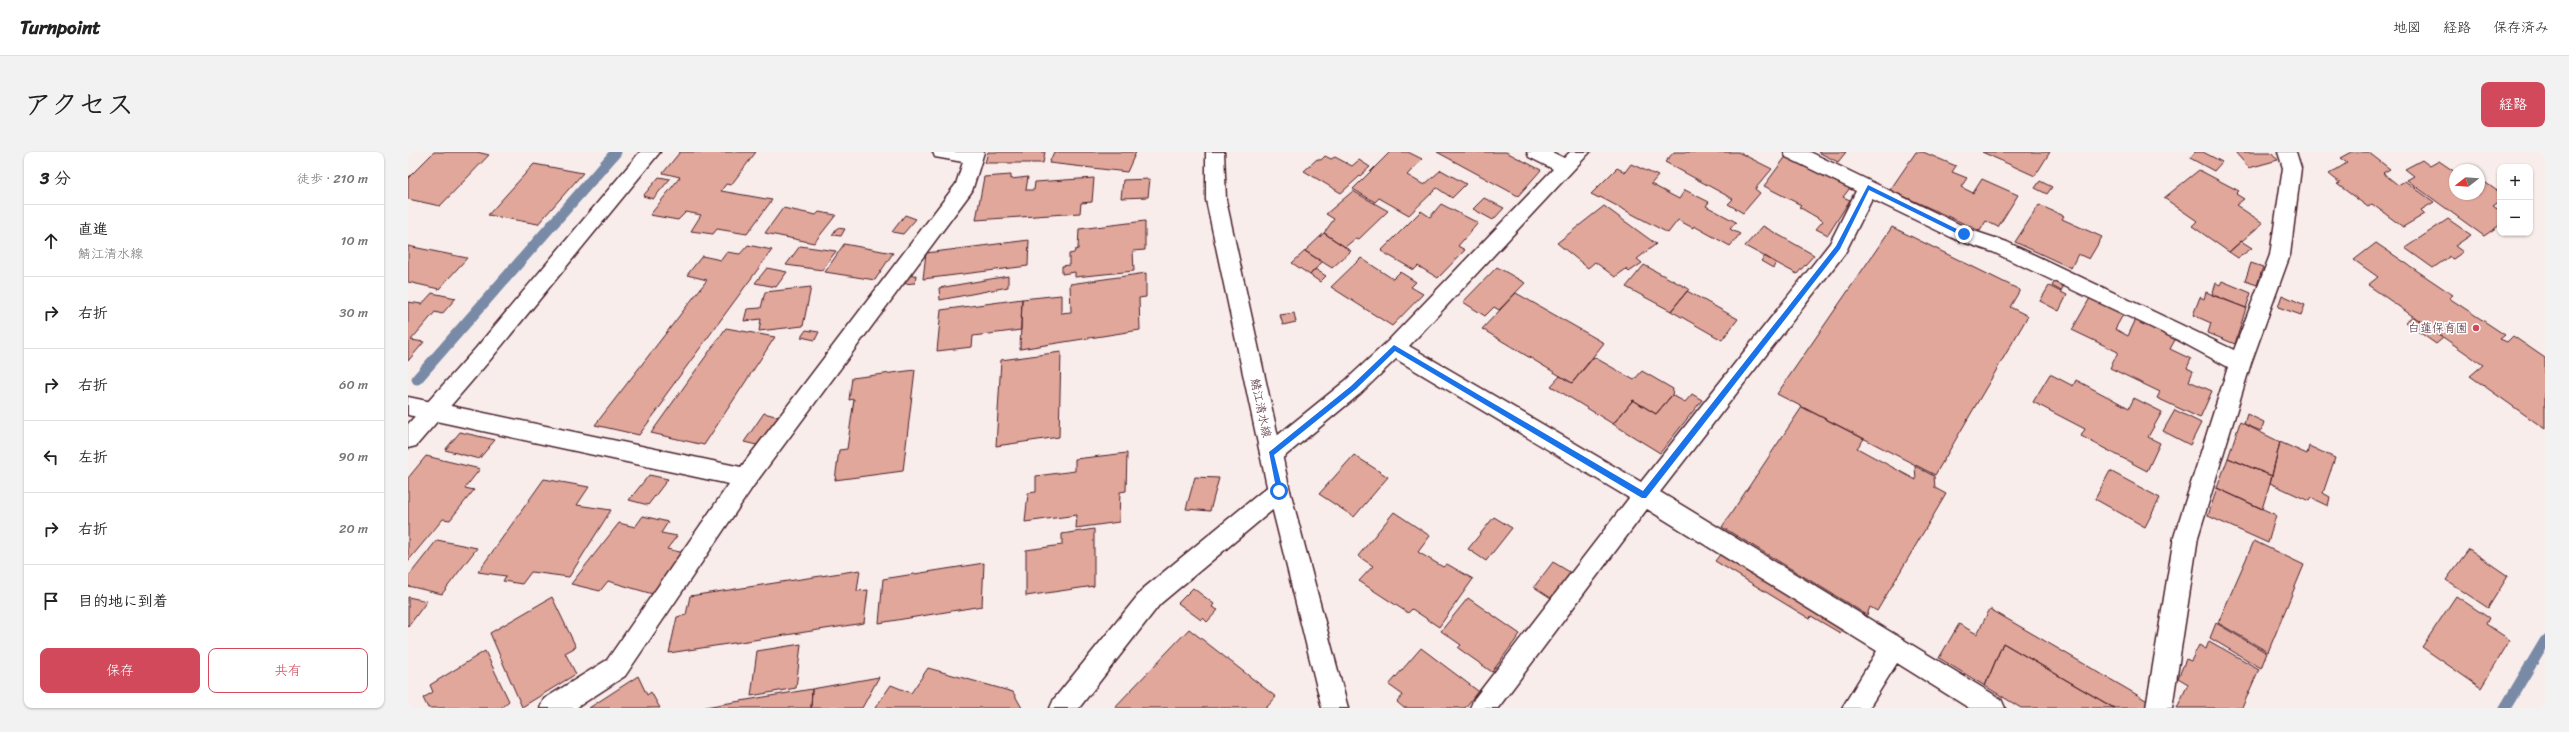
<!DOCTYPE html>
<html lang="ja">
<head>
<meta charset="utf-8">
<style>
  body { margin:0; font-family:Sriracha,"Klee One",sans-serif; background:#f2f2f2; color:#222 }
  .controls { position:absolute; right:12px; top:12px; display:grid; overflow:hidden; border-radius:8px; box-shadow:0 1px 3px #0004 }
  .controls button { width:36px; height:36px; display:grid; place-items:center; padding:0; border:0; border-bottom:1px solid #e0e0e0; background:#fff; color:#222; font:20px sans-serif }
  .compass { position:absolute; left:2041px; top:12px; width:36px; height:36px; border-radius:50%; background:#fff; box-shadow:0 1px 3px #0004; rotate:253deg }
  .stop { position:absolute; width:12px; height:12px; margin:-9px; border:3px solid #1a73e8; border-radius:50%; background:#fff }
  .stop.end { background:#1a73e8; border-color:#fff; box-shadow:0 1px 4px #0008 }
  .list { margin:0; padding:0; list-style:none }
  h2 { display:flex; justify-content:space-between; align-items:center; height:52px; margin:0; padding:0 16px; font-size:17px }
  h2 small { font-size:13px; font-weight:400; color:#767676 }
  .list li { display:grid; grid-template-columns:26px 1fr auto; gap:12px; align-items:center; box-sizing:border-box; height:72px; padding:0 16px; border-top:1px solid #e0e0e0 }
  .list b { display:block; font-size:15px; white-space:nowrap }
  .list p { margin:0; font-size:13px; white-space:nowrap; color:#767676 }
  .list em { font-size:13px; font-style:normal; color:#767676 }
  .actions { display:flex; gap:8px; padding:12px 16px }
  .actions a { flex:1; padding:9px 0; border:1px solid #d1495b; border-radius:8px; text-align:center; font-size:14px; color:#d1495b }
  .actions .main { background:#d1495b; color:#fff }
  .icon { flex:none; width:22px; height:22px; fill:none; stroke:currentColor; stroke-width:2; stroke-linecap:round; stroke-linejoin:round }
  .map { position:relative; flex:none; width:2137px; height:556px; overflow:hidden; border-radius:8px }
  header { display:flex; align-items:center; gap:24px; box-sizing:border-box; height:56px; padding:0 20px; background:#fff; border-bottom:1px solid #e0e0e0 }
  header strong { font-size:19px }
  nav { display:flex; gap:22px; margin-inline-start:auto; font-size:14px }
  .intro { display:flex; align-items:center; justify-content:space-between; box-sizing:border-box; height:96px; padding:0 24px }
  h1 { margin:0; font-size:28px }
  .button { padding:10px 18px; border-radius:8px; background:#d1495b; color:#fff; font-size:14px; font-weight:700 }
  main { display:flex; gap:24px; padding:0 24px }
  aside { flex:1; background:#fff; border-radius:8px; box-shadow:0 1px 3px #0004 }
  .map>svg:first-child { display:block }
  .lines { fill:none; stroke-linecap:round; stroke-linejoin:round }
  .stream { stroke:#798aa7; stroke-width:11 }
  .building { fill:#e0a79a; stroke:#4a1f2b }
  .minor-casing { stroke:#4a1f2b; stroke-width:3 }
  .tertiary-casing { stroke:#4a1f2b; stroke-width:3 }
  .secondary-casing { stroke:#4a1f2b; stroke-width:3 }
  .minor { fill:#fff; fill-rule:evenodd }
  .tertiary { fill:#fff; fill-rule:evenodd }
  .secondary { fill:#fff; fill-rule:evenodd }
  .route { fill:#1a73e8 }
  .poi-dot { fill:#d1495b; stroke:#fff; stroke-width:1.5 }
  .labels { text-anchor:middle; stroke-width:3.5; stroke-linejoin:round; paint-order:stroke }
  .poi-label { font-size:12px; fill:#4a1f2b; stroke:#fff; text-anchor:end }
  .street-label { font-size:12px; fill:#4a1f2b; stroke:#fff }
</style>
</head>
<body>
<header>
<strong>Turnpoint</strong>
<nav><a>地図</a><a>経路</a><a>保存済み</a></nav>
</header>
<div class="intro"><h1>アクセス</h1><a class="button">経路</a></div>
<main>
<aside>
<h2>3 分<small>徒歩 · 210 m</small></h2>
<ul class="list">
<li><svg class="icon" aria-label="ahead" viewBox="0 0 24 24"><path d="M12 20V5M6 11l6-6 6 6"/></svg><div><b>直進</b><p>鯖江清水線</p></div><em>10 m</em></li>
<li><svg class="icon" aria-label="right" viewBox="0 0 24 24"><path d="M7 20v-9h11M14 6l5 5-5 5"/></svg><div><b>右折</b></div><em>30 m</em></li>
<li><svg class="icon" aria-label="right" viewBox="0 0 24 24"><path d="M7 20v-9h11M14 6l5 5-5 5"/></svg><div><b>右折</b></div><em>60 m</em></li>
<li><svg class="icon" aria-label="left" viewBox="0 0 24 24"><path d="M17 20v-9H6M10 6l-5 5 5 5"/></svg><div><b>左折</b></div><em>90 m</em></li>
<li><svg class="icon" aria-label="right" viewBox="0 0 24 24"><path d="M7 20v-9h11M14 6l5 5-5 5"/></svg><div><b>右折</b></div><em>20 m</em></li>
<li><svg class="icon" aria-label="arrive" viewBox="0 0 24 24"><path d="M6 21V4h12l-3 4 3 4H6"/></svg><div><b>目的地に到着</b></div></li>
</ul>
<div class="actions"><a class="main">保存</a><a>共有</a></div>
</aside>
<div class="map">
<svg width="2137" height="556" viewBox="0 0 2137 556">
  <rect width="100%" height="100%" fill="#f9edeb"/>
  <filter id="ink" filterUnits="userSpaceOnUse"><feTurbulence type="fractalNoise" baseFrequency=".025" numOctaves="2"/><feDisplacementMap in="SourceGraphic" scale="8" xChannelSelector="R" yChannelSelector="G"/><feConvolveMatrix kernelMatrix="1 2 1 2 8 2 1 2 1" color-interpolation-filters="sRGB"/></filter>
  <g filter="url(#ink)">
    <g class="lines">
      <!-- stream -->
      <path class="stream" d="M9 227 208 0
        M2097 556 2137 489"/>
    </g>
    <!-- building -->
    <path class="building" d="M26 0H69L81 3 32 54 0 47V26Z
      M272 0H348L323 33 318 32 313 39 364 48 339 82 309 77 305 82 283 79 293 63 278 60 270 68 242 63 272 25 255 21Z
      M580 0H637L635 11H577Z
      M646 0H728L719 20 641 11Z
      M982 0H1000L1014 7 999 23 1016 33 1033 18 1058 32 1044 46 1029 36 1001 63 971 46 967 50 945 37Z
      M1029 0H1098L1133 18 1110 44Z
      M1266 0H1330L1364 17 1347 37 1352 41 1335 61 1320 52 1325 47 1257 10Z
      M1410 0H1438L1430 10Z
      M1508 0H1515L1548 14 1544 20 1559 26 1553 35 1565 41 1574 27 1610 43 1590 75 1578 69 1572 79 1482 38Z
      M1574 0H1642L1627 24Z
      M1787 0H1795L1814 10 1806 19 1782 6Z
      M1827 0H1863L1870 8 1841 16Z
      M1943 0H1960L1982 17 1975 21 1990 33 1997 29 2026 50 2013 58 2017 62 1995 75 1964 52 1960 55 1929 32 1932 31 1921 22 1939 11 1932 6Z
      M1379 3 1442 36 1435 45 1442 48 1420 83 1408 77 1415 69 1391 55 1393 53 1356 34Z
      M917 4 923 7 927 5 944 14 951 8 962 15 933 41 896 19 909 7 913 8Z
      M2014 8 2022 14 2031 9 2047 20V42H2071V26L2092 41V49L2085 54 2092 59V73L2076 84 1999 28 2006 24 1997 17Z
      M126 12 175 21 130 72 80 63Z
      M1223 12 1250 24 1243 32 1271 47 1277 38 1301 50 1298 54 1328 70 1322 77 1332 82 1322 94 1286 74 1285 76 1270 68 1260 81 1192 45 1191 46 1183 42 1209 16 1217 20Z
      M1791 18 1831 39 1828 42 1836 47 1828 53 1855 71 1821 100 1784 74 1789 69 1756 46Z
      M603 23V27L620 25 618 38H626L627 30 686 26 684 50 673 51 672 61 568 68 576 25Z
      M251 25 262 27 245 47 235 44Z
      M742 27 740 45 713 46 715 28Z
      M1632 29 1644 35 1639 42 1627 36Z
      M945 39 980 59 951 87 948 86 937 95 916 81 926 67 918 62Z
      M1076 46 1096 56 1085 68 1065 57Z
      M1033 52 1070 71 1050 94 1057 98 1030 126 1010 114 1006 118 973 99 1013 59 1022 65Z
      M1631 53 1656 64 1654 67 1694 85 1681 107 1670 102 1663 116 1607 90Z
      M1196 54 1248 92 1229 107 1234 111 1221 120 1218 117 1207 125 1187 110 1180 116 1149 91Z
      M375 56 408 63 411 60 428 63 406 91 357 81Z
      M497 63 508 67 495 82 484 80Z
      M2040 67 2063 83 2047 94 2055 100 2045 107 2041 105 2025 116 1997 96Z
      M737 69V98L725 99 726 119 667 125V120L654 122V114L661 113V102L666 101 667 98 670 97 671 77Z
      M1355 74 1406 103 1389 122 1337 94Z
      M1484 75 1612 138 1602 155 1620 164 1527 323 1369 242Z
      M429 76 437 77 433 84 424 83Z
      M916 81 943 99 924 116 897 99Z
      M621 88 620 114 515 127 518 101Z
      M1833 89 1844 96 1830 106 1821 100Z
      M1968 91 2045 143 2041 146 2097 183 2092 187 2099 190 2105 184 2137 206V277L2062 224 2075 213 1960 133 1970 125 1946 108Z
      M436 92 485 101 467 128 417 120Z
      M340 93 364 98 254 248H257L231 283 187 273 299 128 279 123 294 104 313 108 319 100 332 102Z
      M0 94 59 106 31 137 0 130Z
      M392 94 428 99 414 118 378 113Z
      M897 99 914 110 902 123 884 111Z
      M1357 104 1368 111 1365 116 1353 109Z
      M953 106 985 127 992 120 1008 130 1003 135 1015 142 984 174 923 135Z
      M1843 111 1855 115 1849 133 1837 129Z
      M1236 113 1281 137 1263 159 1218 135Z
      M1089 115 1117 131 1091 158 1086 155 1077 164 1055 150Z
      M359 116 379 120 368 135 347 131Z
      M907 117 918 124 912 130 902 123Z
      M738 121V145L731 146 732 178 612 197 614 147 653 143V161L663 160 662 132Z
      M508 123 507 131 494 132V125Z
      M600 124V135L532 148 531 136Z
      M1647 129 1656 133 1653 139 1644 134Z
      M1814 129 1843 141 1838 156 1804 143 1808 131 1812 133Z
      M1641 134 1659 143 1651 159 1632 149Z
      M403 135 395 174 351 179 353 167 336 169 339 157 353 156 357 140Z
      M1279 139 1330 167 1314 188 1263 159Z
      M1798 140 1838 156 1827 192 1800 181 1803 171 1785 163 1792 145 1796 147Z
      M24 141 48 146 34 162 27 160 3 188 16 190 0 209V150L14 152Z
      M1108 141 1196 191 1164 231 1074 177Z
      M1874 143 1897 153 1893 163 1870 155Z
      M1682 146 1716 161 1707 177 1720 184 1728 167 1768 186 1762 197 1783 207 1779 216 1785 219 1781 229 1804 239 1792 266 1749 246 1752 240 1702 216 1710 200 1664 178Z
      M614 147 613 178 565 184 564 195 529 199 533 158Z
      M886 161 888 170 875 173 872 163Z
      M2005 164 2035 186 2028 192 1997 170Z
      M318 176 367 185 296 293 243 281Z
      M398 178 411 180 407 188 393 185Z
      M653 200 651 285 588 294 593 208Z
      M1186 205 1226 228 1234 219 1265 237 1264 243 1248 262 1225 248 1205 272 1143 234 1152 224 1164 231Z
      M507 218 495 319 427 328 431 298 439 297 446 247 441 248 444 226Z
      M1642 222 1665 234 1668 228 1721 256 1726 246 1754 260 1740 285 1752 291 1739 319 1673 284 1677 277 1625 250Z
      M1284 242 1294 248 1252 301 1205 272 1225 248 1248 262 1264 243 1277 250Z
      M1394 255 1456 287 1449 296 1508 328 1507 314 1526 324 1527 336 1538 342 1469 459 1462 455 1459 463 1314 375Z
      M1767 258 1793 271 1782 293 1755 279Z
      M356 261 371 265 353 294 336 290Z
      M1839 262 1856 270 1853 279 1836 272Z
      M1832 270 1872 290 1864 324 1820 306Z
      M52 280 87 288 71 307 37 298Z
      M1872 290 1899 302 1901 294 1927 306 1915 341 1922 345 1920 354 1903 346 1901 349 1862 331Z
      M719 301 718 339 712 340 711 370 668 376 669 363 617 370 620 341 628 340V324L667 319V307Z
      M946 303 980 325 946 365 911 342Z
      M18 304 72 317 57 336 66 338 42 368 35 367 0 409V326Z
      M1820 306 1864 324 1854 357 1809 336Z
      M1702 319 1752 346 1737 375 1687 347Z
      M241 323 260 327 240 353 221 348Z
      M787 325 811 326 802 359 778 357Z
      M136 327 181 335 169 353 203 358 161 425 123 420 114 432 95 429 98 424 70 420Z
      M1809 336 1868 363 1860 391 1800 364Z
      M986 360 1022 384 1010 400 1035 415 1039 412 1065 427 1031 475 1004 457 1000 461 951 429 965 414 950 404Z
      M235 364 260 370 253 381 269 384 259 397 276 401 248 443 200 429 192 439 163 432 211 371 227 375Z
      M1086 365 1104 376 1078 409 1060 397Z
      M686 377V434L618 444V398L654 393V382Z
      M29 388 69 396 34 442 0 434V425Z
      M1846 389 1896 413 1860 500 1810 471Z
      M2061 397 2100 424 2080 456 2038 428Z
      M1314 400 1436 474 1432 481 1403 464 1402 467 1307 409Z
      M1145 410 1165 422 1146 448 1126 435Z
      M576 411 574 454 471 471 475 427Z
      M452 418 449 439 460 438 456 471 261 501 269 465 278 463 282 444Z
      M785 436 806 452 804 455 810 458 799 470 795 466 793 468 770 451Z
      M2048 444 2081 466 2078 472 2102 488 2073 536 2014 495Z
      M0 445 19 449 0 475Z
      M144 445 168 495 157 501 168 522 114 555 82 481Z
      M1060 446 1112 482 1084 520 1050 496 1053 493 1033 479Z
      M1582 457 1743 551 1741 556H1706L1595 491 1577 534 1531 506 1551 472 1569 482Z
      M1808 471 1859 501 1853 516 1802 486Z
      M781 477 868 545 858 556H706Z
      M1801 489 1851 517 1834 556H1769L1780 532 1770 526 1778 507 1783 509 1791 493 1798 497Z
      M1595 491 1706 556H1613L1577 534Z
      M393 492 388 536 343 544 349 499Z
      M1013 496 1070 539 1057 556H996L989 550 995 543 981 533Z
      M77 499 101 549 93 556H20L15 546 25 540 22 533Z
      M520 516 605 540 614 556H467L483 533 503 541Z
      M230 524 239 543 243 540 252 556H181Z
      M471 525 454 556H403L404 537Z
      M404 537 403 556H297V555Z"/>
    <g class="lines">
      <defs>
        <path id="minor" d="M525 0H576L564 39 346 333 217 524 168 556H132L136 547 199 508 321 332 0 263V245L333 315 548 32 555 10 527 5Z
          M1119 0H1144L1156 6 1162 0H1182L1001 194 1233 330 1422 91 1448 39 1378 5 1376 0H1402L1563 78 1599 90 1826 198 1862 103 1875 16 1870 0H1888L1893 16 1882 103 1843 211 1790 385 1764 556H1738L1766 385 1820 215 1770 188 1585 100 1549 88 1464 47 1437 101 1252 340 1593 547 1597 556H1561L1489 511 1461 556H1434L1469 499 1239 357 1090 556H1062L1066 547 1221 346 988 207 953 241 871 309 863 312 855 309 852 302 855 295 937 229 979 190 1145 17 1121 5Z"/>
        <path id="tertiary" d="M232 0H252L82 208 8 294 0 296V272L68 196Z
          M871 329 879 332 882 339 879 346 752 452 671 556H642L646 547 736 436 863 332Z"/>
        <path id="secondary" d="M798 0H816L818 48 882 339 940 556H914L860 339 798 48Z"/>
      </defs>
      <!-- minor casing -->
      <use href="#minor" class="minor-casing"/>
      <!-- tertiary casing -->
      <use href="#tertiary" class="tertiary-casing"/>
      <!-- secondary casing -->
      <use href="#secondary" class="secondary-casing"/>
      <!-- minor -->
      <use href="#minor" class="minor"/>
      <!-- tertiary -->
      <use href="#tertiary" class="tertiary"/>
      <!-- secondary -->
      <use href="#secondary" class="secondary"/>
    </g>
  </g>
  <!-- route -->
  <path class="route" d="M1460 33 1559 82 1554 84 1461 38 1432 97 1238 346H1234L987 199 948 237 866 303 875 339 869 341 861 300 943 234 986 193 1235 339 1428 94Z"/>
  <!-- markers -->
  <circle class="poi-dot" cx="2068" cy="176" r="4"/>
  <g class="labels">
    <!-- poi labels -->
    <g class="poi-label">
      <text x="2060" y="180">白蓮保育園</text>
    </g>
    <!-- street labels -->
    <g class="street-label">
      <text transform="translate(853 256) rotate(78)" y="4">鯖江清水線</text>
    </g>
  </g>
</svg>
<div class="controls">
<button>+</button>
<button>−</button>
</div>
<svg class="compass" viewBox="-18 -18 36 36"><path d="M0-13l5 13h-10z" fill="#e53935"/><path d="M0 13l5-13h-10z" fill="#767676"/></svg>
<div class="stop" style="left:871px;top:339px"></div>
<div class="stop end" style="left:1556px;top:82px"></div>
</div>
</main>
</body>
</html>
